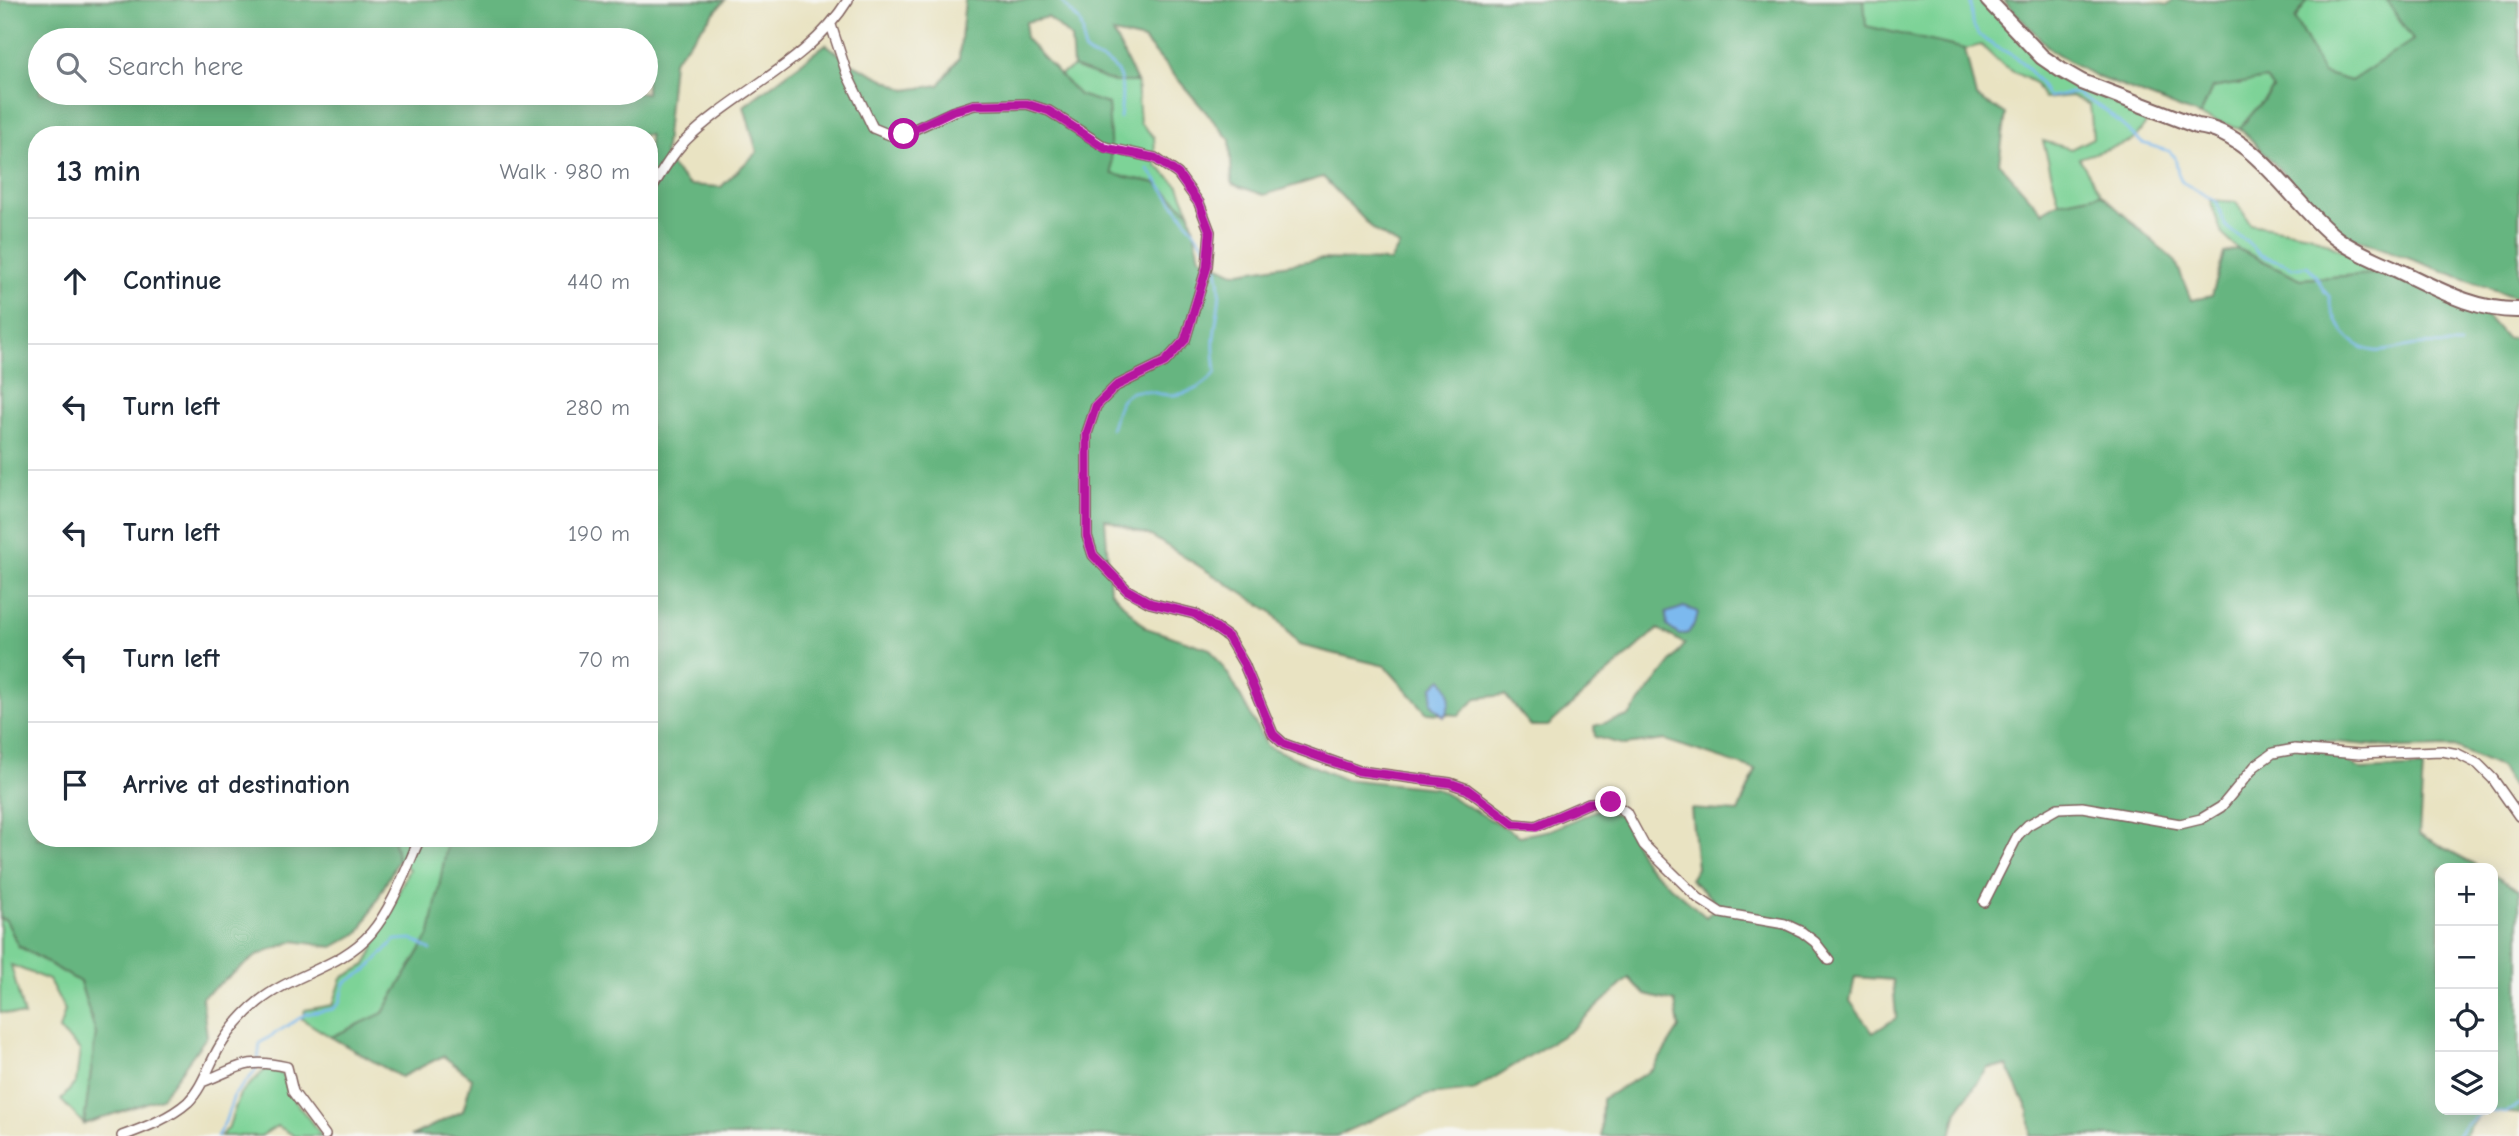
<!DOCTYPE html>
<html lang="en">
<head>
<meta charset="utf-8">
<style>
  body { margin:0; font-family:"Comic Neue",sans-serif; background:#f2f2f3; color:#1f2937 }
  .controls { position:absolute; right:21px; bottom:21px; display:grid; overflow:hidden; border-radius:14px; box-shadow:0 4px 18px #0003 }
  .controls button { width:63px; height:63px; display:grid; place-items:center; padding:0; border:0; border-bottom:2px solid #e0e1e3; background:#fff; color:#1f2937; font:35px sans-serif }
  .stop { position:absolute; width:21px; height:21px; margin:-16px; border:5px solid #b5179e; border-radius:50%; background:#fff }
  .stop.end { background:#b5179e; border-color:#fff; box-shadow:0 2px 7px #0008 }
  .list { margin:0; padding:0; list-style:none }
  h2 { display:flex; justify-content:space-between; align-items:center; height:91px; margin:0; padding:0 28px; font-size:30px }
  h2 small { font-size:23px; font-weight:400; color:#747a83 }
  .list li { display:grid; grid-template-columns:46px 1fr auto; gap:21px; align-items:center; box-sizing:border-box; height:126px; padding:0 28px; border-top:2px solid #e0e1e3 }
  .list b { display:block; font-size:26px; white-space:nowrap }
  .list em { font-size:23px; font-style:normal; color:#747a83 }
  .icon { flex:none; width:38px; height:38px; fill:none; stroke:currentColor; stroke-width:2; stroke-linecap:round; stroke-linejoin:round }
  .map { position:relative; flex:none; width:2519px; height:1136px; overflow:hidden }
  .search { position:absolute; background:#fff; box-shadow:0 4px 18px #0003; left:28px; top:28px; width:630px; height:77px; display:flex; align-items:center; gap:18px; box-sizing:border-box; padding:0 24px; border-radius:38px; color:#747a83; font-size:26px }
  .panel { position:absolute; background:#fff; box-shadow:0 4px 18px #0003; left:28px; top:126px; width:630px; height:721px; border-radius:28px }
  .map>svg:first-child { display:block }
  .green { fill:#7dd397; stroke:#647961; stroke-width:2 }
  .forest { fill:#66b580; stroke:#586a56; stroke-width:2; fill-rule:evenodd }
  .water { fill:#7bb9ee; stroke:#626c8c; stroke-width:2 }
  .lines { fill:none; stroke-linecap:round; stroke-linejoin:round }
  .stream { stroke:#7bb9ee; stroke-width:2.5 }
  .street-casing { stroke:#826460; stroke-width:12 }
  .primary-casing { stroke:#826460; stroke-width:18 }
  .street { stroke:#fff; stroke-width:9 }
  .primary { stroke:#fff; stroke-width:14 }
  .route { stroke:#b5179e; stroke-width:9 }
</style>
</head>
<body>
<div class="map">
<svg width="2519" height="1136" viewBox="0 0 2519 1136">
  <rect width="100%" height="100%" fill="#f6f6f2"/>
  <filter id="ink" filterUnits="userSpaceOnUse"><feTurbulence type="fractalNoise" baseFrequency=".0143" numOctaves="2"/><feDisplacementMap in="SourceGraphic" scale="14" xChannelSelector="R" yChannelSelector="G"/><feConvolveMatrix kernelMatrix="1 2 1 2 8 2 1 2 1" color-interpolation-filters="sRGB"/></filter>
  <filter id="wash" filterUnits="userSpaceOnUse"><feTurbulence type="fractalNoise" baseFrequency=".00686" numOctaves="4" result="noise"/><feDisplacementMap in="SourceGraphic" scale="28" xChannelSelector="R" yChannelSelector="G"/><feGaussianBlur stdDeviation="1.57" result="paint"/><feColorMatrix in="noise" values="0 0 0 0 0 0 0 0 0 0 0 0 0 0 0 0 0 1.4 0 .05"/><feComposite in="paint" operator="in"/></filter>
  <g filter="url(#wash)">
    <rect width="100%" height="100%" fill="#e9e3c2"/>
    <!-- green -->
    <path class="green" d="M1864 0H1984L2046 69 2072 86 2151 117 2133 141 2079 158 2101 194 2059 202 2043 141 2071 149 2093 138 2090 105 2071 96 2044 99 2035 83 2004 67 1981 45 1965 49 1865 26Z
      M2308 0H2386L2413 40 2351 81 2323 73 2295 19Z
      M1073 67 1114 82H1137L1140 123 1154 137 1156 165 1179 186 1190 213 1156 183 1112 175 1108 104 1079 96 1060 75Z
      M2266 79 2273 89 2240 128 2200 116 2212 88Z
      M2210 200 2237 202 2250 224 2309 234 2387 273 2301 279 2238 249 2222 234Z
      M393 838H451L447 845 430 934 382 1014 331 1037 302 1019 305 1010 333 1005 342 978 366 965 409 869 398 860Z
      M0 918 6 919 18 946 80 982 96 1034 84 1124 61 1100 76 1082 80 1050 59 1030 65 1010 49 980 11 965 24 1016 0 1012Z
      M267 1068 282 1074 291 1096 322 1136H295L277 1126 261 1136H220L228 1129 240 1094Z"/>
    <!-- forest -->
    <path class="forest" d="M0 0H725L673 61 664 159 689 185 721 187 757 152 744 106 826 44 849 62 906 90 939 85 959 58 965 0H1864L1866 26 1965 49 1976 97 2006 114 1999 163 2042 212 2059 202 2101 194 2176 262 2191 300 2212 296 2224 253 2238 249 2301 279 2387 273 2488 317 2506 338 2519 337V796L2499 767 2454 747 2402 748 2312 740 2362 770 2423 767 2419 834 2481 868H2440V1110H2493V875L2519 890V1114L2481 1110 2465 1136H2029L2031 1135 2029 1111 2007 1066 1988 1068 1957 1111 1951 1136H1601L1602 1099 1653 1069 1679 1028 1675 1002 1645 995 1629 978 1570 1031 1474 1090 1427 1095 1336 1136H411L463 1111 472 1078 443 1056 401 1077 331 1037 383 1013 430 934 447 845 451 838H649V135H37V838H393L398 860 360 932 333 947 294 941 258 955 202 997 207 1036 161 1098 84 1124 96 1034 80 982 18 945 6 920 0 918ZM1048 17 1071 38 1073 67 1114 82H1137L1113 33 1144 40 1230 140 1232 184 1264 195 1323 177 1374 230 1399 246 1390 261 1320 259 1234 273 1200 257 1190 213 1156 183 1112 174 1108 104 1079 95 1025 38 1026 22ZM40 40H646V93H40ZM1105 519 1151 536 1272 612 1299 645 1385 666 1427 713 1459 715 1477 698 1505 695 1531 726H1548L1658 629 1685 644 1629 716 1594 726 1595 737 1625 745 1665 740 1756 770 1738 812 1691 809 1697 868 1690 879 1719 905 1706 917 1646 865 1620 815 1597 810 1550 830 1520 836 1435 788 1343 779 1267 746 1230 677 1210 649 1146 628 1110 590ZM1855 977 1893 980 1896 1018 1873 1033 1850 1001Z
      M2003 0H2142L2167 5 2173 0H2308L2295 19 2323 73 2351 81 2413 40 2386 0H2519V299L2340 233 2240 128 2273 89 2266 79 2212 88 2200 116 2092 75 2051 50Z"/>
    <!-- water -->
    <path class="water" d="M1684 607 1698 612 1696 621 1688 633 1679 635 1667 626 1666 613Z
      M1442 679C1452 692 1452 702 1444 717L1431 703 1433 687Z"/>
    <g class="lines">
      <!-- stream -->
      <path class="stream" d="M1060 0 1080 22 1083 31 1084 50C1091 57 1096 57 1104 61 1127 70 1122 98 1120 118
        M1971 0C1971 8 1970 20 1974 27 1985 48 2012 49 2026 67 2029 71 2038 80 2040 83 2043 88 2044 92 2048 97L2070 93 2078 94 2105 110 2142 143 2169 151 2175 157 2178 173 2182 182 2217 202C2225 227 2222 226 2245 240 2251 244 2254 251 2261 255 2272 260 2282 260 2292 268L2307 266C2321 277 2319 288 2329 296 2331 319 2348 347 2374 351 2388 353 2403 346 2417 345 2431 344 2446 345 2460 345
        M1148 169 1206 247
        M1111 429C1115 420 1116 406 1122 399 1137 382 1157 397 1174 395 1191 393 1206 385 1216 372 1215 361 1213 349 1214 338 1217 309 1227 283 1211 256
        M258 1060 260 1043 306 1014 333 1009 340 1003 345 983 367 970 395 940 412 939 431 950
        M217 1136 225 1122 234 1095 254 1073 257 1066
        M2458 1136 2464 1126 2484 1111 2506 1113 2519 1104"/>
    </g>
  </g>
  <g filter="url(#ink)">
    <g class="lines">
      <defs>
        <path id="street" d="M831 25 847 74 873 128 890 135 904 134 952 112 974 105 1027 104 1049 111 1105 147 1155 158 1178 174 1199 203 1210 232 1207 267 1185 340 1165 362 1116 386 1096 406 1087 433V536L1093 555 1127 590 1150 603 1195 614 1228 637 1244 664 1273 734 1284 744 1359 771 1450 783 1467 789 1514 824 1536 826 1589 803 1611 802 1626 812 1644 845 1698 898 1721 913 1785 924 1802 932 1815 942 1829 960
          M649 193C660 175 671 155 686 140 737 90 809 63 848 0
          M1984 902 2018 835 2028 825 2058 808 2082 807 2180 824 2201 819 2221 807 2255 766 2273 753 2295 749 2359 754 2442 751 2458 754 2478 764 2493 779 2519 816
          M202 1082C239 1068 245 1057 287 1067L293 1092 325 1135
          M122 1136C144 1128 170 1118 188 1102 203 1087 209 1064 220 1046 230 1030 243 1014 258 1002 292 974 342 967 371 933 393 907 406 869 420 838"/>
        <path id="primary" d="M1988 0 2042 57 2061 70 2082 82 2197 126C2254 132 2293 205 2336 238 2353 251 2374 259 2393 268 2434 287 2473 311 2519 310"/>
      </defs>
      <!-- street casing -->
      <use href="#street" class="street-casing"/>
      <!-- primary casing -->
      <use href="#primary" class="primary-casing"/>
      <!-- street -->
      <use href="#street" class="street"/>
      <!-- primary -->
      <use href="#primary" class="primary"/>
    </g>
  </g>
  <g class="lines" filter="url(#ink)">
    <!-- route -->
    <path class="route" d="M904 134 952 111 974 105 1027 104 1049 111 1105 148 1155 158 1178 174 1199 203 1210 232 1207 267 1185 340 1165 362 1116 386 1096 406 1087 433V536L1093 555 1127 590 1150 603 1195 614 1228 637 1244 664 1273 734 1284 744 1359 771 1450 783 1467 789 1514 824 1536 826 1589 803 1611 802"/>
  </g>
</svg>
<div class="controls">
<button>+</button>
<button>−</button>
<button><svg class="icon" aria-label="locate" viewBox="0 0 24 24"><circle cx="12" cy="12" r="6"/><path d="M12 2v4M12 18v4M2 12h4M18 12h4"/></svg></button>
<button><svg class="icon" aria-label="layers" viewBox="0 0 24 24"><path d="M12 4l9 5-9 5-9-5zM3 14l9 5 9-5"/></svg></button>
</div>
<div class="stop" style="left:904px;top:134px"></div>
<div class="stop end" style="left:1611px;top:802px"></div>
<div class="search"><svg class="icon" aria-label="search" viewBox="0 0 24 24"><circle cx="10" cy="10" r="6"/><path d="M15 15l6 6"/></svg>Search here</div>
<section class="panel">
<h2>13 min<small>Walk · 980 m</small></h2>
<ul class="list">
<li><svg class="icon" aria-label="ahead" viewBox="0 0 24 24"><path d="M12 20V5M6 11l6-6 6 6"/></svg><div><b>Continue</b></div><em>440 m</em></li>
<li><svg class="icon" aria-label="left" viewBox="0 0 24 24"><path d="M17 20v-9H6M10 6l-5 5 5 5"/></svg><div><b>Turn left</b></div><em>280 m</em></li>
<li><svg class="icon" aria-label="left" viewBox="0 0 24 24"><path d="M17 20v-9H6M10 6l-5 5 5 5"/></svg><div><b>Turn left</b></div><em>190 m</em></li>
<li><svg class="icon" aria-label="left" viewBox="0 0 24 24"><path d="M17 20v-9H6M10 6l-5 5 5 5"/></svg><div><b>Turn left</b></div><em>70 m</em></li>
<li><svg class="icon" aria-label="arrive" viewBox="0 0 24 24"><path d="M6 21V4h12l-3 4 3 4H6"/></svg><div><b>Arrive at destination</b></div></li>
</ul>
</section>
</div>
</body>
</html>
